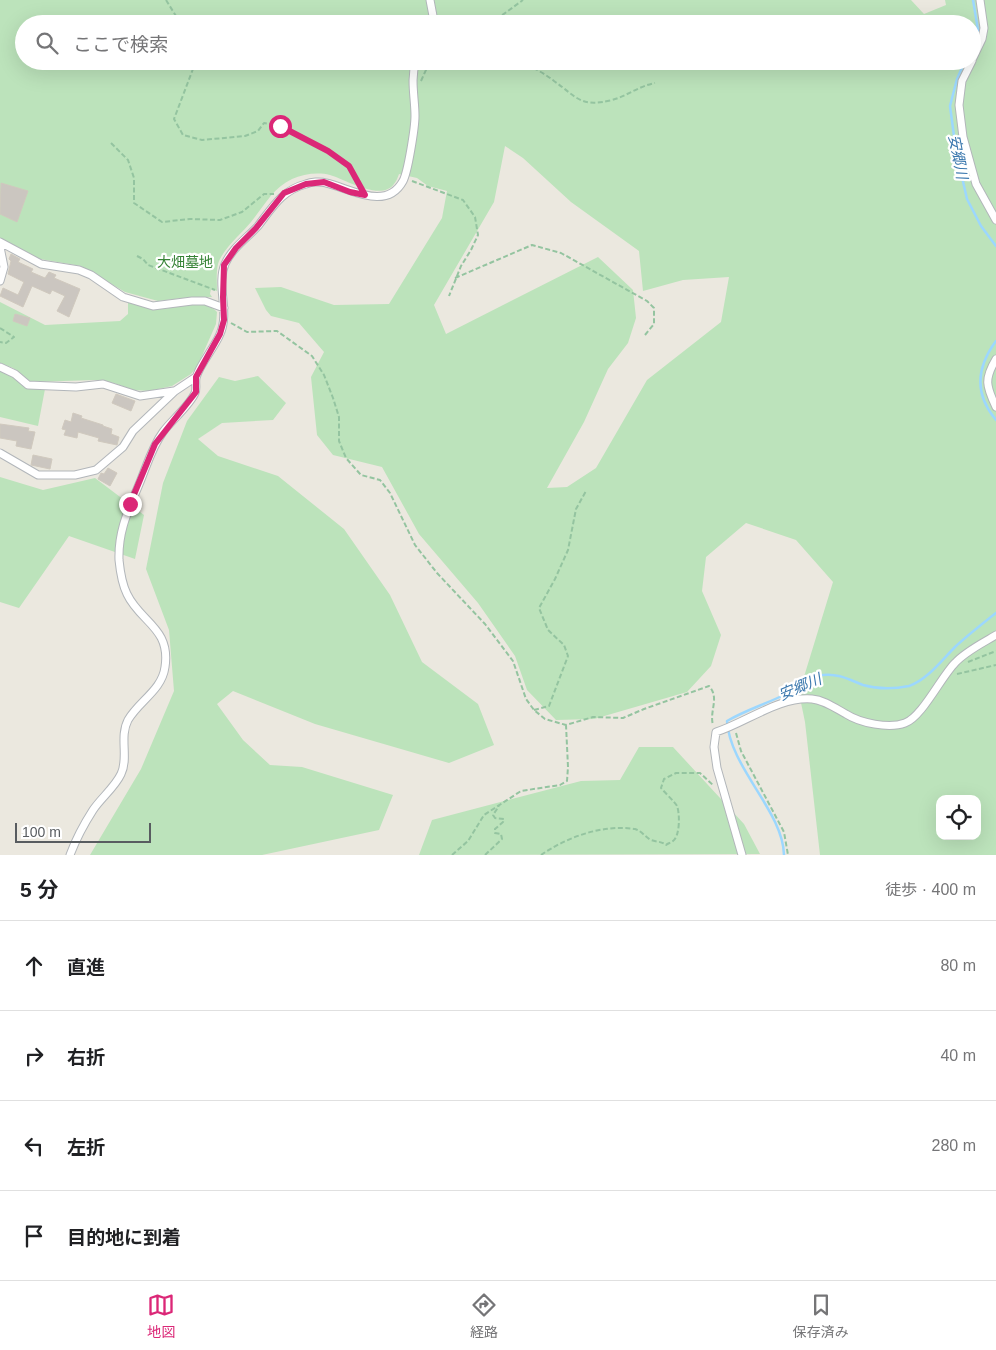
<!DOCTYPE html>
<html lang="ja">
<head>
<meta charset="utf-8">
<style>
  body { margin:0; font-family:Arial,"Noto Sans JP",sans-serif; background:#f6f6f6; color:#202124 }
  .controls { position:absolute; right:15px; bottom:15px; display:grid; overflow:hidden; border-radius:10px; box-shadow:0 5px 20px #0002 }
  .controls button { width:45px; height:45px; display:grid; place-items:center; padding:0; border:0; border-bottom:1px solid #e0e0e0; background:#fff; color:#202124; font:25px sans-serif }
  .scale { position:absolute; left:15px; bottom:12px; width:136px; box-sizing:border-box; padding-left:5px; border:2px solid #585c60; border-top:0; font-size:14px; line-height:18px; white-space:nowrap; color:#585c60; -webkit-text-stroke:4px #fff; paint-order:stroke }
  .stop { position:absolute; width:15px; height:15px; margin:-11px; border:4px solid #db2777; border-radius:50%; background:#fff }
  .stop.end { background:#db2777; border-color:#fff; box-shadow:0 1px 5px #0008 }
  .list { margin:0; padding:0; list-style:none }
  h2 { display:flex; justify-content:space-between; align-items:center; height:65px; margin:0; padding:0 20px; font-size:21px }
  h2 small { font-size:16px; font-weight:400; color:#757577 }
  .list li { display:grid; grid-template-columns:32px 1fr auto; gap:15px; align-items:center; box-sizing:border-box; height:90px; padding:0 20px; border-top:1px solid #e0e0e0 }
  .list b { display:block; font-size:19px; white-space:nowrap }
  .list em { font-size:16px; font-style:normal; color:#757577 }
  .icon { flex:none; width:28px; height:28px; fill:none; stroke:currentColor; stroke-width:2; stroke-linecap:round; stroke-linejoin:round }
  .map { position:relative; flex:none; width:996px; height:855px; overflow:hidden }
  .search { position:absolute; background:#fff; box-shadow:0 5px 20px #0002; left:15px; right:15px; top:15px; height:55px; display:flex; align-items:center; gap:12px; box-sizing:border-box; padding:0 18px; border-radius:28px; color:#757577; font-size:19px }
  .sheet { height:425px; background:#fff }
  nav { display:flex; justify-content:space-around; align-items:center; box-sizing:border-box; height:70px; border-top:1px solid #e0e0e0; background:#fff; font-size:14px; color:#757577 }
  nav a { display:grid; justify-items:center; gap:2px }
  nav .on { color:#db2777 }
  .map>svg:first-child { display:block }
  .green { fill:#bce3bb; fill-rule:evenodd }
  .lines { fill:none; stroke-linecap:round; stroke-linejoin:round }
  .stream { stroke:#9cd7fe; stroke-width:2.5 }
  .building { fill:#cbc6c0; stroke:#d0c9be }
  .street-casing { stroke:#b2b6ba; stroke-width:9 }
  .path { stroke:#94c4a0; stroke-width:2; stroke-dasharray:5 2.5; stroke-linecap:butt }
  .street { stroke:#fff; stroke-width:7 }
  .route { stroke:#db2777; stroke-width:6 }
  .labels { text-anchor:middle; stroke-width:4.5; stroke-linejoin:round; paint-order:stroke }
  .park-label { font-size:14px; fill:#358235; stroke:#fff }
  .water-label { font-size:15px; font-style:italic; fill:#3b78ae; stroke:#fff }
</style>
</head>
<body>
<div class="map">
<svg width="996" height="855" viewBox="0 0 996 855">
  <rect width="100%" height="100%" fill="#ebe8df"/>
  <!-- green -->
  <path class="green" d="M0 0H911L924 14 946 5 945 0H996V855H820L805 722 799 693 833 582 796 540 746 523 706 557 702 591 721 635 711 666 687 692 594 719 556 720 527 690 515 656 478 603 419 534 382 467 333 455 317 435 311 377 324 352 299 323 271 316 266 310 255 288 281 287 334 305 389 304 442 218 447 191 428 186 417 178 399 174C398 177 396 182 394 184 381 202 345 179 330 175 318 172 303 174 292 179 273 188 264 206 251 222 242 233 222 250 218 264 216 272 217 283 217 291L211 289 210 294 212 297 183 298 158 301 125 292 81 266 40 259 0 238ZM24 24H972V61H24ZM505 146 523 158 571 202 639 251 643 291 683 280 729 277 721 322 647 380 596 468 567 487 547 488 584 422 608 369 628 343 636 318 633 290 598 257 446 334 434 305 494 202ZM940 799H977V836H940Z
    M128 301C138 303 149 309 159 309 177 309 204 297 217 312L216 324 197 367 191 374 172 386 149 391 133 390 114 383 95 380 31 382 13 368 0 363V302L45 325 120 321 128 314Z
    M0 370C17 377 25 390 45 389L38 426 0 417Z
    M258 376 286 403 273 420 222 423 198 439 218 456 278 476 344 529 390 595 422 662 478 704 494 745 449 763 315 724 233 691 217 704 243 740 270 765 302 767 393 795 379 830 262 855H90L141 769 174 691 169 630 146 569 163 483 187 421 219 377 235 381Z
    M0 477 43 490 95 478 144 515 135 559 69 536 19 608 0 602Z
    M639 747H673L744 824 760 854 419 855 432 820 581 781 620 780Z"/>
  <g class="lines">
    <!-- stream -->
    <path class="stream" d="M972 45 978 30 973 0
      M965 61 957 79 950 106 956 151 967 199 981 226 996 246
      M996 341C976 368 974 394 996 420
      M784 855C783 811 730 768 727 721 746 710 766 704 786 694 798 688 810 677 823 675 838 673 850 680 863 685 877 689 895 689 909 686 927 680 942 660 955 647 968 635 982 624 996 613"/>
  </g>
  <!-- building -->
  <path class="building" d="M1 183 28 191 17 222 0 214Z
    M11 254 20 259 18 262 33 269 31 272 45 278 49 272 56 275 54 278 80 289 69 317 57 311 65 296 52 290 50 294 32 286 23 307 0 296 3 288 18 295 24 282 8 274 11 261 9 259Z
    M15 314 30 318 27 326 13 321Z
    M116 394 135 401 131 411 112 403Z
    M73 413 82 416 81 418 103 425V426L112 429 111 434 119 437 117 445 98 441 99 438 78 432 77 438 64 435 66 430 62 429 65 420 71 422Z
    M0 424 29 428 28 431 35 432 31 449 16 446 17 441 0 438Z
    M33 455 52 459 50 469 31 465Z
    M108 468 117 473 110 486 98 479 101 473 104 474Z"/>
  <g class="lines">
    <defs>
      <path id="street" d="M430 0 433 16 432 24
        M972 60 982 39 984 28 980 0
        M972 61 962 81 959 105 963 137 976 184 996 220
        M0 242 41 264 79 270 91 275 123 297 153 306 192 301H205L224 308
        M0 247 4 267 0 281
        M996 359C984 379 986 386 996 407
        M0 367 15 374 28 385 76 387 103 384 140 396 174 391
        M0 453 38 475H75L96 470 123 447 133 431 175 391 196 377
        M70 855C76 839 84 824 93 810 101 798 115 787 121 774 129 758 119 737 128 720 139 701 162 690 165 667 171 628 140 622 127 594 122 584 120 570 119 560 118 530 129 509 140 482 147 465 152 447 163 432 171 421 190 405 195 393 197 389 195 383 196 378 199 365 215 347 220 334 230 312 216 285 225 264 232 248 247 238 258 226 272 208 282 190 306 184 311 182 320 181 326 183 350 188 386 212 403 181 408 172 415 127 415 116 415 97 410 80 416 61
        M742 855 717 768 714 747 716 732C745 723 780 696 812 699 824 700 835 708 846 714 860 723 889 729 905 723 922 717 941 677 955 663 966 651 983 643 996 635"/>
    </defs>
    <!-- street casing -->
    <use href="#street" class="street-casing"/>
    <!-- path -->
    <path class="path" d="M166 0 181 24
      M490 24 523 0
      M196 61 174 119 183 135 202 140 245 136 258 131 264 123 280 126 328 151 349 166 360 186
      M520 61C532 67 544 73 554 81 577 97 580 108 612 100 627 96 639 86 655 83
      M421 81 430 61
      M111 143 128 160 134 178V203L162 222 190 219 220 220 242 212 264 194H274
      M412 181 463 200 475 217 478 235 471 250 461 266 449 296
      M137 256 143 259 148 265 215 290
      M455 278 532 245 561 253 647 301 654 308V324L645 335
      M231 323 247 332 277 331 312 356 324 375 333 398 339 417V441L346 458 361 475 380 480 390 493 415 545 437 573 485 624 513 661 526 699 534 710 545 719 566 725 593 717 623 718 644 709 709 686C720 698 709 711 713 725
      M0 328 14 337 6 343 0 342
      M968 662 996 651
      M957 674 996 665
      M534 710 549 706 568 656 564 645 548 630 539 608 555 579 568 550 576 509 586 491
      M736 733 741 751 784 832 788 855
      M452 855 468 841 484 815 521 791 560 785 567 781 568 767 566 725
      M485 855 502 839 501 834 495 833V829L503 822 504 819 495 818 493 815 499 806
      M541 855C567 837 603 824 635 829 642 831 645 837 651 840 656 842 661 841 666 845 668 843 671 843 673 841 680 836 680 814 677 806 675 802 665 793 661 788L664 779 676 773H700L714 786"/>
    <!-- street -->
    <use href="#street" class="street"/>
  </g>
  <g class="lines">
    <!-- route -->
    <path class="route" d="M130 504 155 444 196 392V377L220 334 224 320 223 297 224 265 236 248 256 228 284 193 306 184 324 182 350 192 365 195 349 166 328 151 280 126"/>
  </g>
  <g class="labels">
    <!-- park labels -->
    <g class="park-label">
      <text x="185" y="267">大畑墓地</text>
    </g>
    <!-- water labels -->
    <g class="water-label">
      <text transform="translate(958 157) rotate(79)" y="5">安郷川</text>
      <text transform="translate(800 687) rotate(-23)" y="5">安郷川</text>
    </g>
  </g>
</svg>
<div class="controls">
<button><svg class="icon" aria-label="locate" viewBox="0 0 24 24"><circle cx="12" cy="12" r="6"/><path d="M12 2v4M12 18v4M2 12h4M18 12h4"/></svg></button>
</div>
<div class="scale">100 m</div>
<div class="stop" style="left:280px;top:126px"></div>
<div class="stop end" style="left:130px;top:504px"></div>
<div class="search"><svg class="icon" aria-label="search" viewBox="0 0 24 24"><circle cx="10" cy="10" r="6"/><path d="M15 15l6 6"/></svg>ここで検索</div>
</div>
<section class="sheet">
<h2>5 分<small>徒歩 · 400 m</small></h2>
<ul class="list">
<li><svg class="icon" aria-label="ahead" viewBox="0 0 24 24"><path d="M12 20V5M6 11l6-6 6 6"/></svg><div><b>直進</b></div><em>80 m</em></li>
<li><svg class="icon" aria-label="right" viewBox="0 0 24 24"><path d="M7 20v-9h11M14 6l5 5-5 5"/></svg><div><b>右折</b></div><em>40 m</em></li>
<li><svg class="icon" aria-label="left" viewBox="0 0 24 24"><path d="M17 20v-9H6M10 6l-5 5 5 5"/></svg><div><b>左折</b></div><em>280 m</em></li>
<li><svg class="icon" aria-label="arrive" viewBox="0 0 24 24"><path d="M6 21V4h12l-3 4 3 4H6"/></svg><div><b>目的地に到着</b></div></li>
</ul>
</section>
<nav>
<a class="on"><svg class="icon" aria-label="map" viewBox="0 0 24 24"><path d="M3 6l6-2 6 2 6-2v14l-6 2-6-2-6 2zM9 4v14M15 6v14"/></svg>地図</a>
<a><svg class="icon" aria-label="directions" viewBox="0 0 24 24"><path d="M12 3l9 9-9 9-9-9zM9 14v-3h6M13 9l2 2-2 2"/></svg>経路</a>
<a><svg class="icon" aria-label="saved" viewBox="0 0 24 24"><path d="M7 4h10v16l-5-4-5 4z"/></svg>保存済み</a>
</nav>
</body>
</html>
